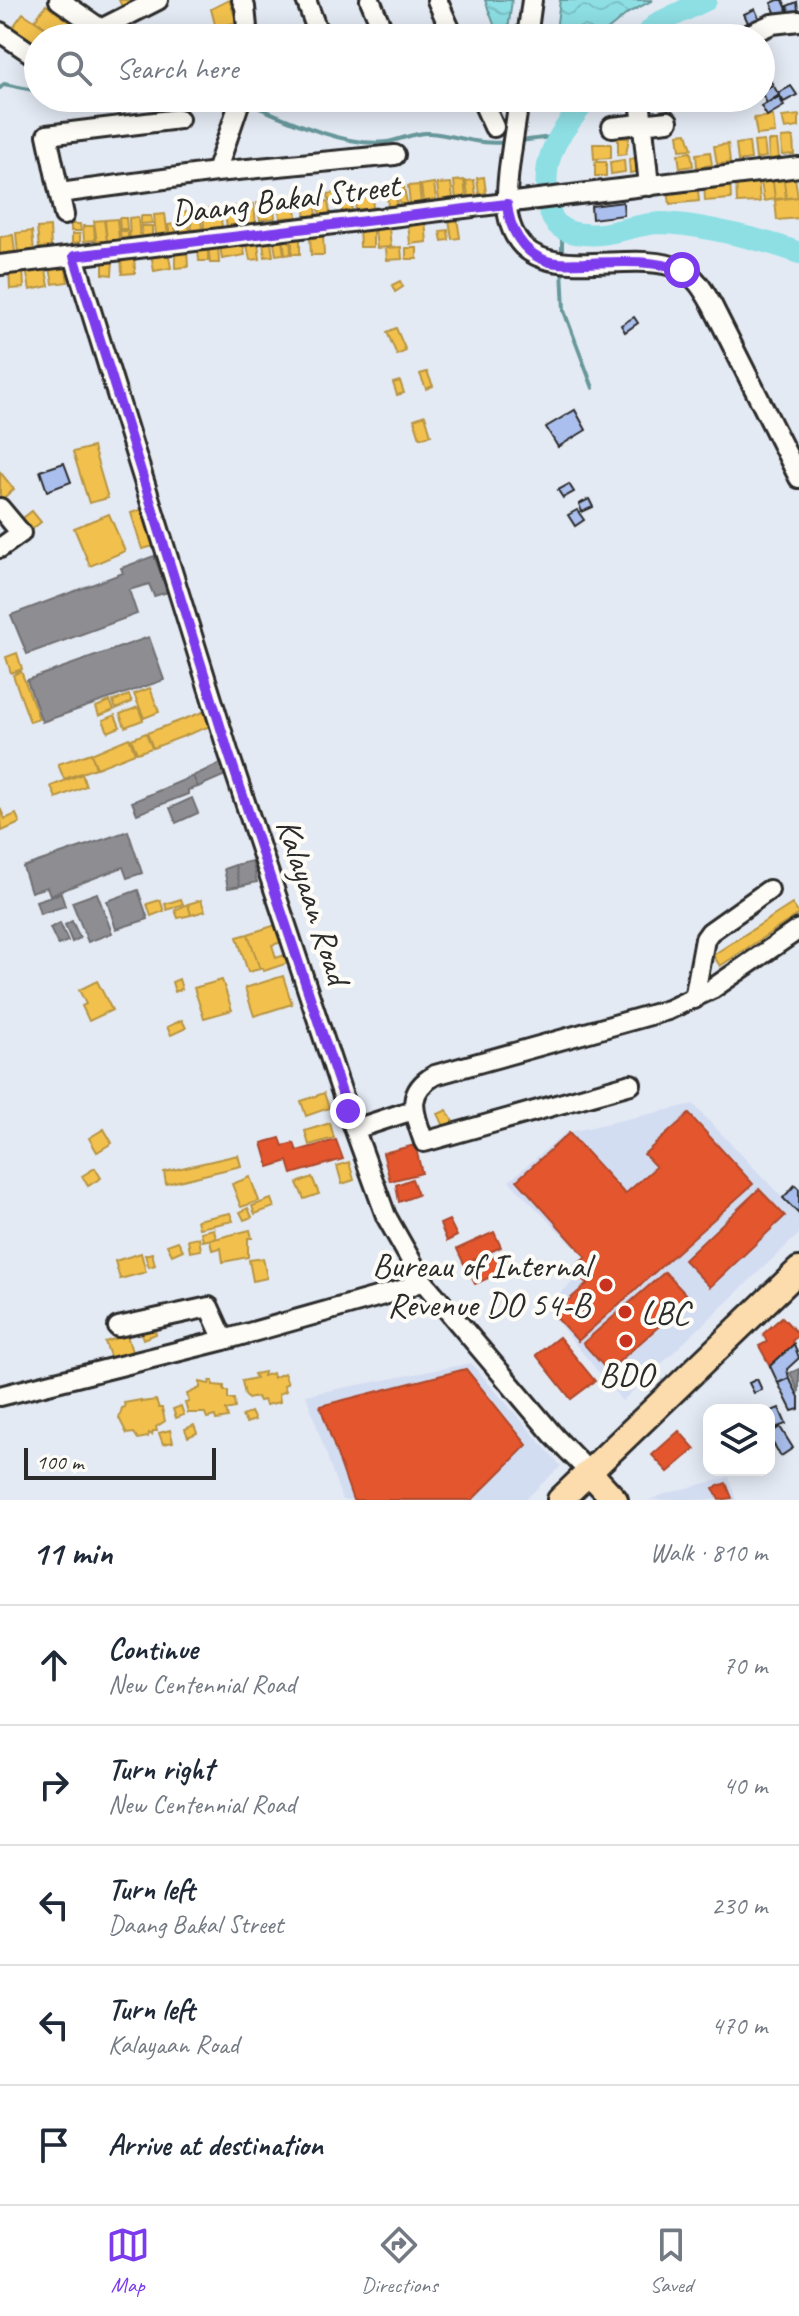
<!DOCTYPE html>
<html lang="en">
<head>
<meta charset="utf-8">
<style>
  body { margin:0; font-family:Caveat,sans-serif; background:#f2f2f3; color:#1f2937 }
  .controls { position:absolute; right:24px; bottom:24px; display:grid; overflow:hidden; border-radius:16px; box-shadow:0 4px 20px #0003 }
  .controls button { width:72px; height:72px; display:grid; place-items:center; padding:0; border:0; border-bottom:2px solid #e0e1e3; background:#fff; color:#1f2937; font:40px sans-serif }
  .scale { position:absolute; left:24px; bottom:20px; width:192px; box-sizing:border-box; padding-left:8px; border:4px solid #2b2b2b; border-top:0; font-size:22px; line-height:28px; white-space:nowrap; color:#2b2b2b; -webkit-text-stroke:6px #fdfcf7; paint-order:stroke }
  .stop { position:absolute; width:24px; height:24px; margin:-18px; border:6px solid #7c3aed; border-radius:50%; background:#fff }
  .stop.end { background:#7c3aed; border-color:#fff; box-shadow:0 2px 8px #0008 }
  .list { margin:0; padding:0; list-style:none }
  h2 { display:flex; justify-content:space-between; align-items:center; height:104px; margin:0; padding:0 32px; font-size:34px }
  h2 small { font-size:26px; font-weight:400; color:#747a83 }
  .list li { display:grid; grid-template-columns:52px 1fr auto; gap:24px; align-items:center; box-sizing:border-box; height:120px; padding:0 32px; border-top:2px solid #e0e1e3 }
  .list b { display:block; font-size:30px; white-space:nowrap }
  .list p { margin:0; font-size:26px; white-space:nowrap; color:#747a83 }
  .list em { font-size:26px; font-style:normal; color:#747a83 }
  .icon { flex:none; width:44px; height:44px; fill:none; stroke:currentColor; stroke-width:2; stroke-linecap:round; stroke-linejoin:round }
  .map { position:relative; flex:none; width:799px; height:1500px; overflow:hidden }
  .search { position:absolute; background:#fff; box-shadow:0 4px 20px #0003; left:24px; right:24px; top:24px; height:88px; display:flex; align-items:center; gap:20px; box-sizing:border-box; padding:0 28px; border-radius:44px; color:#747a83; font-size:30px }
  .sheet { height:704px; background:#fff }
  nav { display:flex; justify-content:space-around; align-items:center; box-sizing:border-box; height:112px; border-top:2px solid #e0e1e3; background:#fff; font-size:22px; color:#747a83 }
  nav a { display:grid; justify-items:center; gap:4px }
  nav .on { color:#7c3aed }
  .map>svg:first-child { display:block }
  .built { fill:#d3ddf2 }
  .water { fill:url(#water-waves); stroke:#66979a; stroke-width:2 }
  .homes { fill:#f2c14e; stroke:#b69444; stroke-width:2 }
  .shops { fill:#e4572e; stroke:#ac4a2d; stroke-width:2 }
  .industry { fill:#8d8d92; stroke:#707073; stroke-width:2 }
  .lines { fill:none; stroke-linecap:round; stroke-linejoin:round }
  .stream { stroke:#66979a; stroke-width:4 }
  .river { stroke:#8ddfe4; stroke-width:22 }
  .building { fill:#aabfee; stroke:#2b2b2b; stroke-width:2 }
  .minor-casing { stroke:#2b2b2b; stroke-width:24 }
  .major-casing { stroke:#2b2b2b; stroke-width:30 }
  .minor { stroke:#fdfcf7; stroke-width:18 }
  .major { stroke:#fcdcac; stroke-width:24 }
  .route { stroke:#7c3aed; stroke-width:10 }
  .poi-dot { fill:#c8321e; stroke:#fdfcf7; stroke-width:3 }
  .labels { text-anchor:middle; stroke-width:8; stroke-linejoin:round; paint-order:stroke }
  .street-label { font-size:34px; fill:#2b2b2b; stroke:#fdfcf7 }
  .poi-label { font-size:34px; fill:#2b2b2b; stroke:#fdfcf7; text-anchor:end }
</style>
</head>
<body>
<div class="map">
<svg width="799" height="1500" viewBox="0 0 799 1500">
  <defs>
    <pattern id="water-waves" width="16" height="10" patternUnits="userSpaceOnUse" patternTransform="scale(2)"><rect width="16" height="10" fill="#8ddfe4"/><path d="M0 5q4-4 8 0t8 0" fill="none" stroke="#7ac0c4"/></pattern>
  </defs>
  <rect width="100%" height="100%" fill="#e4eaf4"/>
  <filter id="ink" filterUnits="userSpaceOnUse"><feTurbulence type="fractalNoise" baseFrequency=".0125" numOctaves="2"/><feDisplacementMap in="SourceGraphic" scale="16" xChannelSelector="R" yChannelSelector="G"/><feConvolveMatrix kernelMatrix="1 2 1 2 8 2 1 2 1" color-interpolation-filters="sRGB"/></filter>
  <g filter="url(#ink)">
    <!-- built -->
    <path class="built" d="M693 1104 799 1215V1234L622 1401 545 1307 574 1281 570 1268 583 1256 509 1181 565 1133Z
      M471 1363 561 1466 525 1500H342L306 1395Z
      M729 1477 736 1500H649L668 1493Z"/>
    <!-- water -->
    <path class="water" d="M485 0H512L507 38H499Z
      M560 0H653L628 13 598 38H555Z"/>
    <!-- homes -->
    <path class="homes" d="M119 0H142L124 11Z
      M229 0 237 22 216 28 211 9Z
      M46 5 77 27 70 38H60L35 20Z
      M23 13 54 34 51 38H38V51L10 31Z
      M234 26 236 35 223 38 221 28Z
      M799 115V127L785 129 782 117Z
      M773 116 775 133 757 135 754 118Z
      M687 133 692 149 680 150 678 134Z
      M793 137 794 154 782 155 781 138Z
      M618 138H629L626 154 618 155Z
      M764 141 766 157 756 159 754 142Z
      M768 141H777L779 158 769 159Z
      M749 142 751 159 738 161 736 144Z
      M593 144H611V158L594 159Z
      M728 144 730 163 717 164 714 146Z
      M691 152 693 166 680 168 678 154Z
      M710 152 712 165 697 167 696 154Z
      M642 157V171L630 173 629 159Z
      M624 160 625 172 611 174 610 162Z
      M595 162H606V176H595Z
      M794 171 798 197 786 198 783 173Z
      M783 173 786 198 775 199 772 174Z
      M772 174 775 199 764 201 760 175Z
      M484 177 486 193 479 194 477 178Z
      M758 177 760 202 737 203 736 178Z
      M730 179 731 199 705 201 704 181Z
      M464 180 466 198 456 199 454 181Z
      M474 180 476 196H468L466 181Z
      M697 181 699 201 670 204 667 185Z
      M434 183 436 200 423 201 421 185Z
      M451 183 453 198 439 200 437 184Z
      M419 185 421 203 410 204 408 186Z
      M396 187 397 206 388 207 387 188Z
      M404 187 407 204 400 205 397 188Z
      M372 191 373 209 356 210 354 193Z
      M337 193 338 199 329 201 328 194Z
      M350 194 352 212 342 213 341 195Z
      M295 197 297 217 280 218 278 199Z
      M315 197 317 217 306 218 303 198Z
      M798 197 799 218 777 220 775 200Z
      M273 201 275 218 260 220 257 203Z
      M328 201 330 213 320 215 318 202Z
      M254 204 256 225 247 226 245 205Z
      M240 206 243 225 227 227 224 208Z
      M220 208 222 228 204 230 203 209Z
      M187 211 190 231 180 232 178 212Z
      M200 211 202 229 192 230 190 212Z
      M165 214 168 235 156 236 154 215Z
      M141 216H151L152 223 141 224Z
      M138 217 140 239 130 240 129 218Z
      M119 218H126L127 229H120Z
      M457 218 460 238 452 239 449 219Z
      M117 219 119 240 107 242 105 220Z
      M104 220 107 242 97 243 94 221Z
      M425 221 427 242 410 244 408 223Z
      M71 224H80L81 231H71Z
      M174 224 177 235 170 236 168 225Z
      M83 226H94L95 240 84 241Z
      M141 226H152V236L142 237Z
      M50 227 51 247 39 248 37 228Z
      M359 227H373V247H360Z
      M389 228 391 247 377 248 375 230Z
      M448 230 449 240 442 241 440 231Z
      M32 231 34 251 18 253 16 233Z
      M120 231H128V240H121Z
      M72 234H80V242L72 243Z
      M290 234 291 254 285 255 283 235Z
      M13 235 15 252 0 254V237Z
      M281 235 284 254 276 255 273 237Z
      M270 236 273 256 265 257 262 237Z
      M323 236 324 255H311L310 237Z
      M292 237H300V254H292Z
      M242 240 245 255 222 259 220 244Z
      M218 243 219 263H210L208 244Z
      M258 243 260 259 250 260 247 245Z
      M198 247H208V261H199Z
      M401 247 402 259 387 260 386 248Z
      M406 248H417V259H406Z
      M187 250 188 267 175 268V251Z
      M168 251 171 268 154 271 151 253Z
      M134 253 135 273 122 274 121 254Z
      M64 259 68 282 53 284 49 262Z
      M103 259H113L112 275 103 274Z
      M44 260 49 286 30 290 25 264Z
      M23 267 24 288 10 289 9 268Z
      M400 281 403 287 395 292 392 285Z
      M396 328 406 351 397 355 387 332Z
      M427 372 433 386 426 389 420 374Z
      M400 381 404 393 397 395 393 383Z
      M425 415 431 435 420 438 414 419Z
      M93 447 108 498 89 503 73 452Z
      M0 472 14 489 1 500 0 499Z
      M143 509 154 546 142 549 131 513Z
      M32 511 41 522 27 533 18 522Z
      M109 514 125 551 90 566 74 528Z
      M17 653 22 669 11 673 6 657Z
      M21 671 39 719 30 722 13 675Z
      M150 688 159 712 144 718 134 694Z
      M129 695 132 702 116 709 113 701Z
      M110 701 114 710 99 716 96 707Z
      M138 707 143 720 125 727 120 714Z
      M208 710 213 725 153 748 147 733Z
      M115 715 120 727 108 732 103 720Z
      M146 733 152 748 137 753 131 739Z
      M129 738 135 753 97 768 91 754Z
      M91 753 96 768 64 779 58 764Z
      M82 774 86 786 56 798 51 786Z
      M0 808 5 819 16 814 20 823 2 831Z
      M181 899 183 904 167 910 165 904Z
      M160 900 164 911 151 916 147 904Z
      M201 900 205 911 191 915 188 904Z
      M188 904 191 915 178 918 175 910Z
      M792 904 799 914 720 966 713 955Z
      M276 925 282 942 272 945 276 958 288 954 291 962 264 971 263 968 260 969 248 934Z
      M248 934 260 969 248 972 237 937Z
      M283 976 292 1004 254 1016 245 988Z
      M179 979 182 989 175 992 172 982Z
      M222 980 232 1010 204 1018 194 988Z
      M97 981 112 1010 89 1021 82 1006 86 1004 79 990Z
      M182 1020 186 1028 171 1035 167 1027Z
      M324 1093 329 1108 306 1116 301 1101Z
      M447 1110 453 1122 444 1126 438 1114Z
      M330 1123 334 1138 309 1145 305 1131Z
      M104 1129 112 1143 97 1152 89 1138Z
      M238 1155 241 1166 166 1184 164 1172Z
      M349 1162 354 1180 342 1184 337 1166Z
      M95 1168 101 1178 88 1186 82 1176Z
      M250 1177 259 1201 241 1207 232 1184Z
      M312 1177 319 1194 304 1199 297 1183Z
      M271 1199 274 1207 255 1214 252 1206Z
      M248 1208 252 1217 244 1220 240 1212Z
      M230 1213 233 1221 199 1228 197 1220Z
      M214 1229 216 1238 203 1241 201 1232Z
      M250 1230 252 1238H248V1257L223 1262 221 1248 212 1250 210 1240Z
      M199 1238 201 1250 190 1252 188 1240Z
      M178 1241 183 1250 172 1255 167 1245Z
      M141 1253 146 1272 120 1279 115 1261Z
      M152 1253 155 1265 149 1267 145 1255Z
      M263 1258 267 1278 253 1281 249 1260Z
      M152 1322 156 1334 143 1339 139 1327Z
      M127 1335 132 1352 111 1359 105 1342Z
      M264 1372 263 1376 272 1373 273 1378 284 1373 288 1383 284 1385 286 1391 279 1394 280 1402 266 1405 264 1400 259 1401 257 1397 248 1399 245 1395 242 1381 256 1378 254 1374Z
      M210 1381H213V1385L224 1386V1391H228V1399H234L235 1408 226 1410 228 1418 216 1420 215 1416 207 1418 205 1413H188L185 1403 189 1402 187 1394 200 1388V1382L209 1384Z
      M141 1400V1402L156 1400 159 1408H162L165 1421 156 1427 157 1431H153L152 1435 149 1433 148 1437 138 1439 134 1433 127 1434 119 1418 122 1408 125 1407 124 1403Z
      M181 1406 184 1415 176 1418 173 1409Z
      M251 1412 255 1420 246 1423 242 1416Z
      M194 1425 197 1433 188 1437 185 1429Z
      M170 1430 173 1442 163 1444 159 1433Z"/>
    <!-- shops -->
    <path class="shops" d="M689 1114 753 1184 578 1341 553 1314 587 1284 573 1269 586 1257 517 1180 569 1133 625 1194 656 1167 644 1154Z
      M280 1138 283 1146 294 1143 297 1151 336 1140 343 1159 292 1174 288 1161 269 1167 262 1143Z
      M415 1145 422 1173 390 1181 383 1153Z
      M412 1179 418 1195 399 1202 396 1185Z
      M759 1189 785 1216 710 1287 684 1260Z
      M449 1220 457 1236 447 1241 440 1224Z
      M494 1232 501 1247 464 1264 457 1249Z
      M506 1252 513 1267 475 1284 468 1269Z
      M665 1272 690 1299 608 1371 583 1343Z
      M782 1317 799 1335 792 1341 794 1344 770 1366 759 1346 767 1342 763 1334Z
      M559 1337 595 1381 571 1399 536 1355Z
      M466 1369 527 1445 472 1500H353L320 1406Z
      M679 1431 695 1449 668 1472 652 1455Z
      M726 1483 732 1498 719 1500 713 1488Z"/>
    <!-- industry -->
    <path class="industry" d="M154 556 168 592 154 596 149 584 129 590 137 614 27 654 11 615 123 573 121 568Z
      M149 637 164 680 42 722 27 680Z
      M225 761 230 773 198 787 193 776Z
      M193 776 198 787 188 790V794L137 814 132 802Z
      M192 798 198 813 176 823 170 808Z
      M128 831 142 873 127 878 123 867 50 895 47 887 31 892 23 867Z
      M252 861 257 882 240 886 235 865Z
      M235 865 240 886 228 888 224 869Z
      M138 890 148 919 116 929 107 901Z
      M61 893 65 906 40 914 36 901Z
      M97 893 112 933 88 942 72 902Z
      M72 921 80 938 72 942 65 925Z
      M60 923 68 941 58 945 50 928Z
      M799 1369V1392L790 1373Z"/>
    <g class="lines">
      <!-- stream -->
      <path class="stream" d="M0 88 4 84 38 91
        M246 102C283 118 346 148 387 142 401 140 414 132 429 133 456 135 479 146 507 142
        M520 141 559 136
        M562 255V229
        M562 268 564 311 593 388"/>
      <!-- river -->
      <path class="river" d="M642 38 658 23 706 0
        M588 98C558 137 539 156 549 207 552 226 565 233 584 234 610 237 636 223 662 223 697 224 766 240 799 253"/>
    </g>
    <!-- building -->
    <path class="building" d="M778 0H783L789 14 778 19 771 3Z
      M797 2 799 18 794 20 787 6Z
      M755 9 761 23 750 27 744 14Z
      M766 73 773 85 762 91 761 76Z
      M773 85 779 95 767 103 761 92Z
      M791 86 797 95 784 102 778 93Z
      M779 97 784 106 767 116 761 106Z
      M623 202 624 215 592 219 591 206Z
      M634 317 638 323 625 332 621 325Z
      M575 410 586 430 558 447 546 427Z
      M64 463 71 482 47 491 40 471Z
      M569 484 574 492 563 498 558 490Z
      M589 499 593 507 582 512 579 504Z
      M577 510 584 520 575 526 568 515Z
      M795 1185 799 1189V1214L783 1198Z
      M794 1344 799 1358 787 1369 789 1378 778 1383 770 1366Z
      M789 1378 799 1397V1409L792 1411 778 1383Z
      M757 1379 762 1390 754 1393 749 1383Z
      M779 1408 786 1424 769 1430V1412Z
      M780 1427 793 1448 781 1456 769 1437V1434Z"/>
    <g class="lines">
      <defs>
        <path id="minor" d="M59 0 101 29
          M242 0 245 7 248 38
          M306 0 320 38
          M370 0 386 38
          M437 0 454 38
          M0 32 38 58
          M83 38 158 0
          M527 38 532 0
          M741 38 772 24 799 21
          M481 98 494 127
          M519 98C516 127 503 188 508 215 523 296 628 245 680 269 696 276 704 291 712 305L799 478
          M640 98 649 186
          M612 127 668 121
          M216 172 241 98
          M60 193 216 172 395 155
          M64 215 47 135 179 119
          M74 256 228 751 348 1111 386 1216 422 1280 555 1437 589 1472
          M0 265 799 167
          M0 508 21 533 0 548
          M694 999 705 939 710 932 769 890
          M631 1084 424 1142C415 1115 403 1093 435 1075L668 1010 712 989 799 929
          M355 1129 413 1110
          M118 1327 209 1307 224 1340
          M0 1396 224 1340 405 1289 422 1280"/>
        <path id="major" d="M589 1472 615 1500
          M560 1500 799 1270"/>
      </defs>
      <!-- minor casing -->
      <use href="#minor" class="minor-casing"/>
      <!-- major casing -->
      <use href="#major" class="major-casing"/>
      <!-- minor -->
      <use href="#minor" class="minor"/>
      <!-- major -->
      <use href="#major" class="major"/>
    </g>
  </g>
  <g class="lines" filter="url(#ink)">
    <!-- route -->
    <path class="route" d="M348 1111 228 751 74 256 507 204C509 228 522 253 547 261 558 265 572 263 584 263 617 262 650 259 682 270"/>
  </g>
  <!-- markers -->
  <g class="poi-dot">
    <circle cx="606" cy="1285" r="8"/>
    <circle cx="625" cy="1312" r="8"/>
    <circle cx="626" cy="1341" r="8"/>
  </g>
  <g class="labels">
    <!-- street labels -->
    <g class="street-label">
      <text transform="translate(285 198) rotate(-7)" y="12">Daang Bakal Street</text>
      <text transform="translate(314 901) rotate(72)" y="12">Kalayaan Road</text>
    </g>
    <!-- poi labels -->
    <g class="poi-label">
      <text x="590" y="1277">Bureau of Internal<tspan x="590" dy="39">Revenue DO 54-B</tspan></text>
      <text x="641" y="1324" text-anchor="start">LBC</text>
      <text x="626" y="1386" text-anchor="middle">BDO</text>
    </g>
  </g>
</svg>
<div class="controls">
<button><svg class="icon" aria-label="layers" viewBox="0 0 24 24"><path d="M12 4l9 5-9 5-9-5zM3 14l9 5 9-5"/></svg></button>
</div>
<div class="scale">100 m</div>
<div class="stop" style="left:682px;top:270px"></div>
<div class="stop end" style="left:348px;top:1111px"></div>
<div class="search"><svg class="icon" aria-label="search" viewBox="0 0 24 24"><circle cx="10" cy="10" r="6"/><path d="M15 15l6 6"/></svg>Search here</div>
</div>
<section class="sheet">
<h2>11 min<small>Walk · 810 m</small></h2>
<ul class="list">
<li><svg class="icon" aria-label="ahead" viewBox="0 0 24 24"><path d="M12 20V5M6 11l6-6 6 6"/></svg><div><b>Continue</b><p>New Centennial Road</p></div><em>70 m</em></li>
<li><svg class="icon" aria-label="right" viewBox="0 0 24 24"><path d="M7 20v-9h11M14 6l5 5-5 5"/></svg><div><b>Turn right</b><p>New Centennial Road</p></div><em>40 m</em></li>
<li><svg class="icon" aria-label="left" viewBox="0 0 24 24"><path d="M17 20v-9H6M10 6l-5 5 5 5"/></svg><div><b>Turn left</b><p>Daang Bakal Street</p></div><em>230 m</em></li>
<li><svg class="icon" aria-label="left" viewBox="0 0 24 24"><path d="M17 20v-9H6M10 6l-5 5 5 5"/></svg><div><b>Turn left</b><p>Kalayaan Road</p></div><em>470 m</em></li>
<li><svg class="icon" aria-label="arrive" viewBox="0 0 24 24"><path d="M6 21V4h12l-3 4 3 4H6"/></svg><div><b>Arrive at destination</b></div></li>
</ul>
</section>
<nav>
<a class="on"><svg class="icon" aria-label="map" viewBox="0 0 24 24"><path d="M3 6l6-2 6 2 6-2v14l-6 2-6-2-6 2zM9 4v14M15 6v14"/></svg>Map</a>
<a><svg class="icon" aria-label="directions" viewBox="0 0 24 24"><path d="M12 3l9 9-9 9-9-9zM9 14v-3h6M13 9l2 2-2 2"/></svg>Directions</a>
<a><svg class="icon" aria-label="saved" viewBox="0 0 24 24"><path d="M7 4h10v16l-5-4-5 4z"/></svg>Saved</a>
</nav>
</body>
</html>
